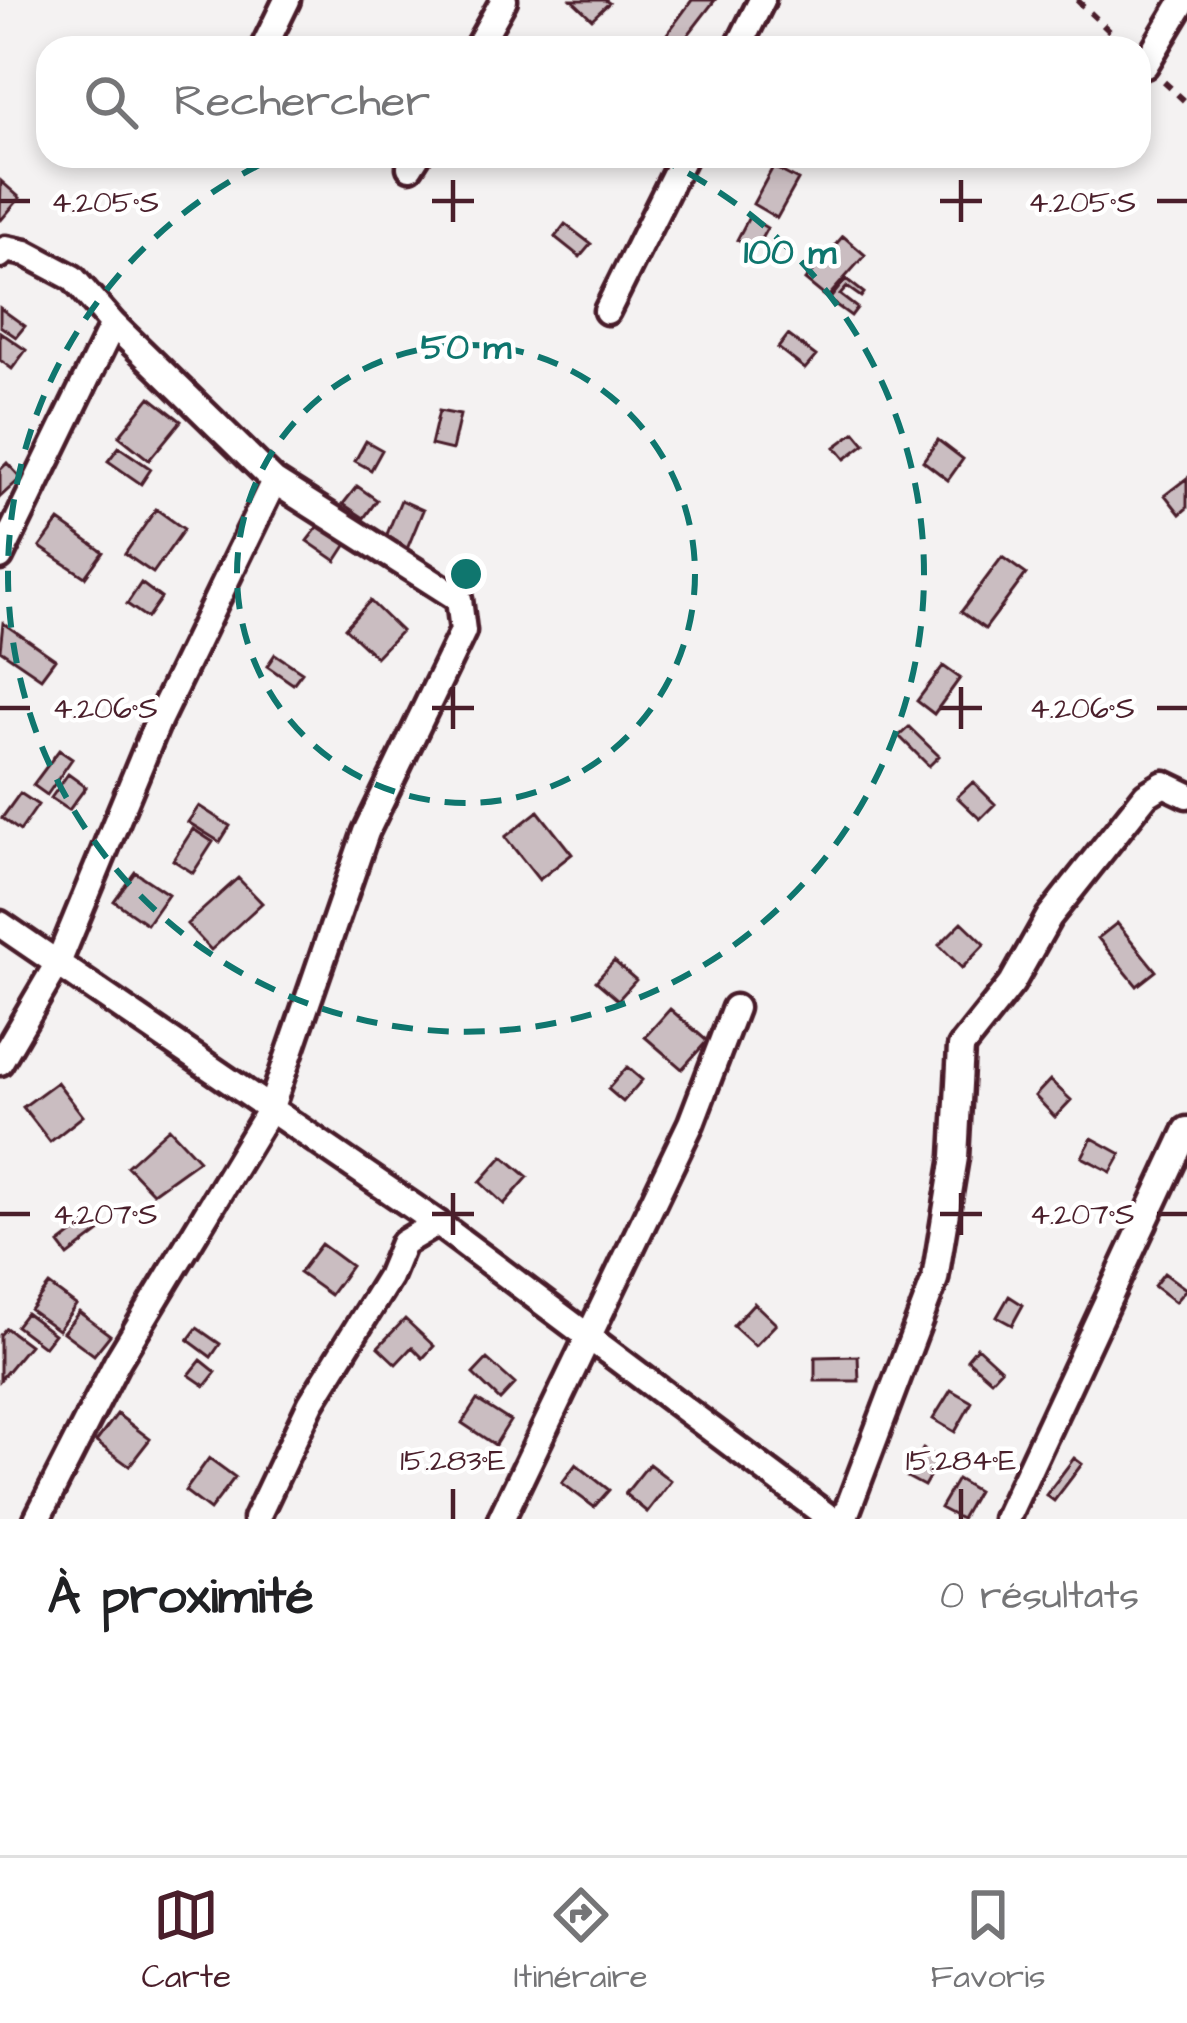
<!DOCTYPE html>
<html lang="fr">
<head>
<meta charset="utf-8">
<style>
  body { margin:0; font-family:"Architects Daughter",sans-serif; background:#f6f6f6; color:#202124 }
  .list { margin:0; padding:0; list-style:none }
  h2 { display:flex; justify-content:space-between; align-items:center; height:156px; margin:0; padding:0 48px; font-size:51px }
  h2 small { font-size:39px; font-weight:400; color:#757577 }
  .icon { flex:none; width:66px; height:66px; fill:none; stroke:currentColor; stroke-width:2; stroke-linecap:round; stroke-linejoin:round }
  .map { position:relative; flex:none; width:1187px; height:1519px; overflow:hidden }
  .search { position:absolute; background:#fff; box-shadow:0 6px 18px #0003; left:36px; right:36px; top:36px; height:132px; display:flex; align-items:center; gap:30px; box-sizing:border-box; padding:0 42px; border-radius:36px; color:#757577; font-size:45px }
  .sheet { height:336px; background:#fff }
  nav { display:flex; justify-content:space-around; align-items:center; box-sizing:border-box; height:168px; border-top:3px solid #e0e0e0; background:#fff; font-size:33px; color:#757577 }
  nav a { display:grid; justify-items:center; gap:6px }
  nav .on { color:#4a1f2b }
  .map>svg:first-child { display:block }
  .building { fill:#cabdc1; stroke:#4a1f2b; stroke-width:3 }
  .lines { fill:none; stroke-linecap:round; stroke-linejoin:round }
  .street-casing { stroke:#4a1f2b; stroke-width:33 }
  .path { stroke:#4a1f2b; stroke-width:6; stroke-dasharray:9 9; stroke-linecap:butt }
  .street { stroke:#fff; stroke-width:24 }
  .ticks { fill:none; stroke:#4a1f2b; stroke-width:4.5 }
  .ring { fill:none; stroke:#0f766e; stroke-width:6; stroke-dasharray:21 15 }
  .ticks-label { font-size:30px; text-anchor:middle; fill:#4a1f2b; stroke:#fff; stroke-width:9; stroke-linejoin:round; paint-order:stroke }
  .centre { fill:#0f766e; stroke:#fff; stroke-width:6 }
  .ring-label { font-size:36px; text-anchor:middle; font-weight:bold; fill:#0f766e; stroke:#fff; stroke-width:9; stroke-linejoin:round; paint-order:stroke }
</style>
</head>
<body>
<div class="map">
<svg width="1187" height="1519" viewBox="0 0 1187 1519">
  <rect width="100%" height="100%" fill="#f4f2f2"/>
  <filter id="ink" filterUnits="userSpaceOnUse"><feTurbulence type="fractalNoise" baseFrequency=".00833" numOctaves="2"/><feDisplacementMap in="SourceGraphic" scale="24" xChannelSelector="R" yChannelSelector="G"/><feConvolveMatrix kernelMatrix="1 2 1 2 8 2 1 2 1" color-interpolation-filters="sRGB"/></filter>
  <g filter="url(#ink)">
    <!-- building -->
    <path class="building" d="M572 0H605L609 3 592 19Z
      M692 0H715L678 48 664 38Z
      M773 167 798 180 777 218 753 204Z
      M1 181 20 198 1 220 0 219Z
      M749 217 767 228 755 250 737 240Z
      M565 224 591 244 580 257 555 237Z
      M843 236 865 255 827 298 805 280Z
      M846 279 864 293 861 297 847 287 840 295 857 308 851 316 829 300Z
      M0 308 25 326 16 337 0 326Z
      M0 332 26 350 12 369 0 360Z
      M788 335 816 356 805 369 778 348Z
      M150 397 181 421 149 460 119 436Z
      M439 411 460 415 452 450 431 445Z
      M855 432 865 444 845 459 835 447Z
      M938 440 963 459 948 480 923 461Z
      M366 441 382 450 371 470 355 461Z
      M119 447 151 469 141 484 108 461Z
      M7 463 21 478 0 497V470Z
      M1187 478V508L1180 514 1165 495Z
      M357 486 377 500 364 518 343 504Z
      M401 500 423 510 407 549 385 539Z
      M156 509 184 529 153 573 125 554Z
      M324 519 351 538 336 561 307 541Z
      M59 521 103 552 85 577 40 547Z
      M1002 557 1026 574 985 629 961 612Z
      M141 583 161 598 147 618 127 604Z
      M370 601 401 631 376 657 345 628Z
      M3 623 55 659 41 678 0 650Z
      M275 654 302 672 293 684 267 666Z
      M943 666 960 678 934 714 917 701Z
      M909 727 939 756 929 766 899 736Z
      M59 750 72 759 47 795 33 785Z
      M68 774 86 787 69 810 51 798Z
      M973 782 995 804 980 819 957 797Z
      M20 793 38 805 20 831 2 818Z
      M199 806 230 826 220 842 188 822Z
      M538 811 572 854 539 880 505 837Z
      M193 829 213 842 193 873 173 860Z
      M135 872 168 894 147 924 114 901Z
      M238 878 262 903 211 950 187 924Z
      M962 922 985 944 962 968 939 945Z
      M1117 923 1156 971 1137 986 1098 938Z
      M614 961 636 980 618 1000 596 981Z
      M670 1009 707 1041 682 1069 645 1037Z
      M627 1067 642 1080 623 1102 608 1089Z
      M1050 1080 1071 1100 1055 1117 1035 1096Z
      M57 1082 83 1116 50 1142 23 1107Z
      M169 1128 199 1160 153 1193 127 1166Z
      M1092 1138 1121 1154 1111 1172 1082 1157Z
      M503 1156 528 1177 504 1204 480 1182Z
      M92 1219 101 1231 68 1256 59 1244Z
      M321 1244 351 1266 330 1295 299 1273Z
      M1164 1273 1186 1289 1175 1302 1154 1286Z
      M49 1285 76 1305 58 1330 30 1310Z
      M1009 1296 1023 1305 1012 1325 997 1317Z
      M754 1303 776 1324 755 1346 733 1326Z
      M79 1312 110 1335 94 1355 63 1332Z
      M26 1313 54 1334 44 1347 16 1326Z
      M405 1319 434 1346 423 1358 412 1347 396 1364 378 1347Z
      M6 1328 29 1345 0 1380V1335Z
      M197 1328 220 1344 211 1357 188 1340Z
      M977 1347 1001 1369 991 1380 967 1359Z
      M858 1356 859 1381H815V1357Z
      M487 1359 515 1384 500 1400 473 1374Z
      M201 1360 216 1372 205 1386 189 1375Z
      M951 1390 972 1402 955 1432 933 1419Z
      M477 1400 510 1421 495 1445 462 1423Z
      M117 1414 150 1439 129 1466 96 1442Z
      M923 1449 940 1458 924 1486 907 1477Z
      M209 1458 235 1477 210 1510 185 1491Z
      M1074 1458 1082 1464 1054 1501 1046 1495Z
      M576 1464 609 1490 594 1507 562 1483Z
      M649 1464 671 1481 647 1512 625 1494Z
      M957 1479 977 1491 961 1519 940 1508Z"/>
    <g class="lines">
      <defs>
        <path id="street" d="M264 47 287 0
          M477 48 504 0
          M738 48 762 0
          M1145 65 1184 0
          M410 167 417 156
          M0 255 6 249 26 253 73 278 113 324 274 481 459 599 463 631 366 832 271 1107 117 1362 37 1519
          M607 311 684 156
          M0 557 113 324
          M0 924 437 1223 831 1519
          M0 1062 58 963 159 719 274 481
          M256 1519 311 1403 389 1277 403 1243 437 1223
          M501 1519 691 1123 735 1008
          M844 1519 935 1279 955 1157 961 1047 1012 983 1049 917 1146 795 1164 784 1187 795
          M1006 1519 1187 1130"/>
      </defs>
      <!-- street casing -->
      <use href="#street" class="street-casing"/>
      <!-- path -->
      <path class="path" d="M1077 0 1126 47
        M1164 82 1187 103"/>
      <!-- street -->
      <use href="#street" class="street"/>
    </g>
  </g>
  <!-- ticks -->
  <path class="ticks" d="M453 180V222M961 180V222M0 201H30M432 201H474M940 201H982M1157 201H1187M453 687V729M961 687V729M0 708H30M432 708H474M940 708H982M1157 708H1187M453 1193V1235M961 1193V1235M0 1214H30M432 1214H474M940 1214H982M1157 1214H1187M453 1489V1519M961 1489V1519"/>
  <!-- distance rings -->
  <g class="ring">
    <circle cx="466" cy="574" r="229"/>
    <path d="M656 157A458 458 0 1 1 276 157"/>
  </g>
  <g class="ticks-label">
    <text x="105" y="212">4.205°S</text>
    <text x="1082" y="212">4.205°S</text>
    <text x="105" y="718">4.206°S</text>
    <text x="1082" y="718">4.206°S</text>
    <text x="105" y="1224">4.207°S</text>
    <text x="1082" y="1224">4.207°S</text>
    <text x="453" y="1470">15.283°E</text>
    <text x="961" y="1470">15.284°E</text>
  </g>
  <circle cx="466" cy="574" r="18" class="centre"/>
  <g class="ring-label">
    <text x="790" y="263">100 m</text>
    <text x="466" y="358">50 m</text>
  </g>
</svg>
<div class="search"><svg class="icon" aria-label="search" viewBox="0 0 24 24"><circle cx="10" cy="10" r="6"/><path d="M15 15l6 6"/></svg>Rechercher</div>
</div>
<section class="sheet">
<h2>À proximité<small>0 résultats</small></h2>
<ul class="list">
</ul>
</section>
<nav>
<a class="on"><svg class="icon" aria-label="map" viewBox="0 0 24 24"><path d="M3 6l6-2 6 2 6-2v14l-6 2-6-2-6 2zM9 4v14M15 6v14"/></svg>Carte</a>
<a><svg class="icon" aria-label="directions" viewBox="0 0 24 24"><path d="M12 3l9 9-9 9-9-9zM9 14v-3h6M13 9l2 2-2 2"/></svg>Itinéraire</a>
<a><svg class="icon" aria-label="saved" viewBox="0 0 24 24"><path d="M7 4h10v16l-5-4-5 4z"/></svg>Favoris</a>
</nav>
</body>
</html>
